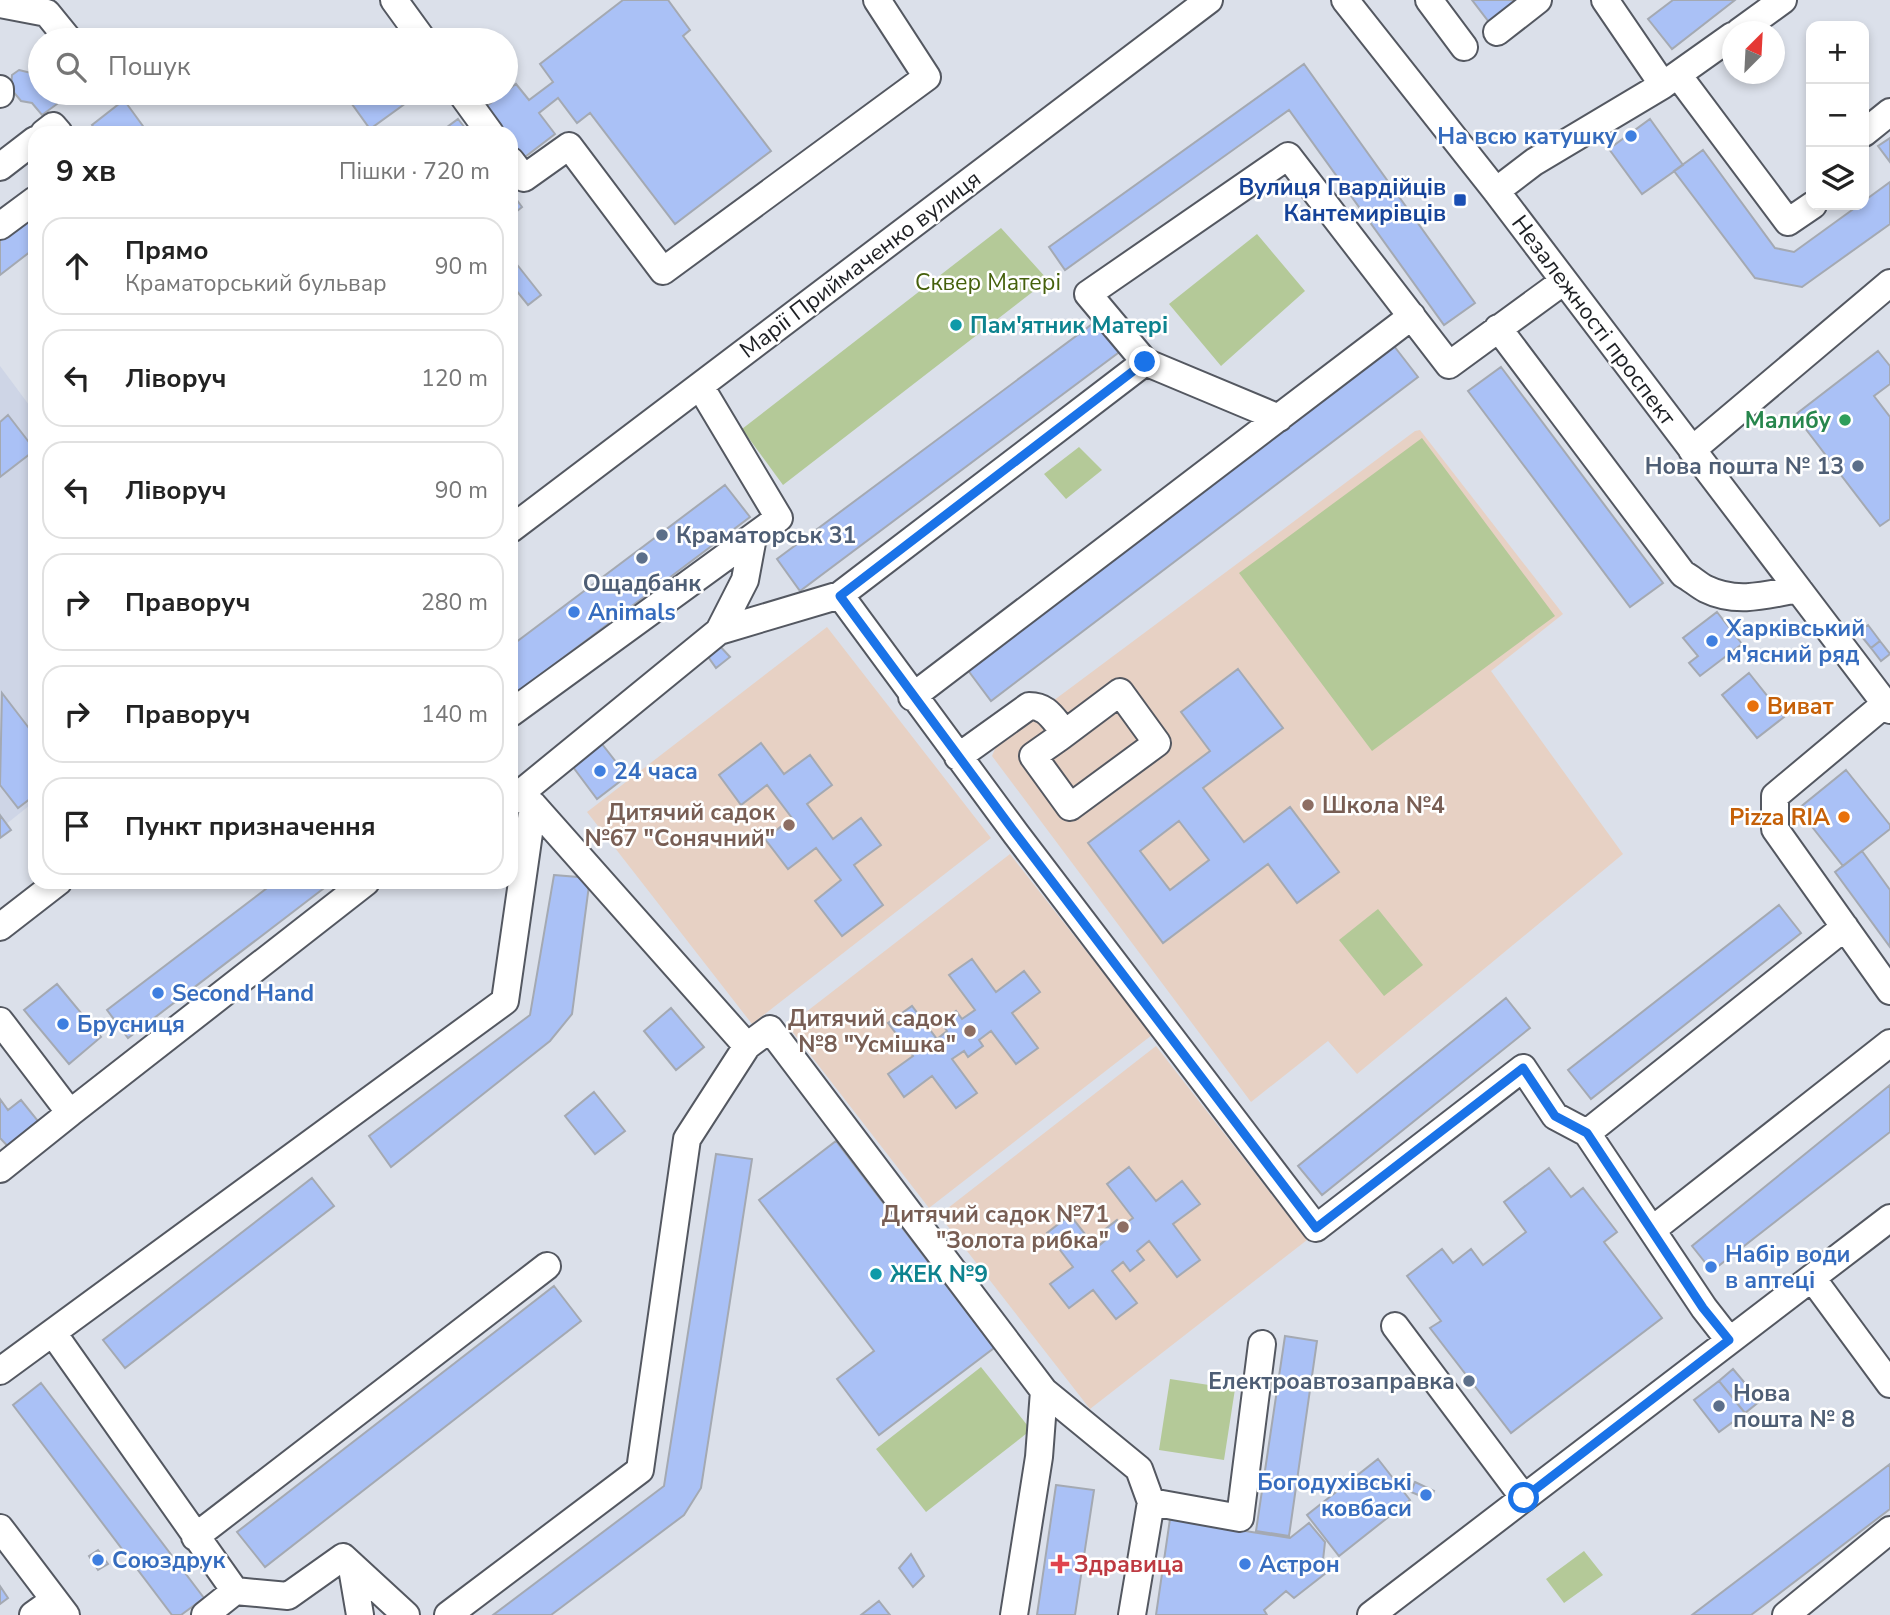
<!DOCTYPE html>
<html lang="uk">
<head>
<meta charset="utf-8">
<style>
  body { margin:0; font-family:"Nunito Sans",sans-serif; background:#f2f2f2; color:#222 }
  .controls { position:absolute; right:21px; top:21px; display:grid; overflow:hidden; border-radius:14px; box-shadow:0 4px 10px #0003 }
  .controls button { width:63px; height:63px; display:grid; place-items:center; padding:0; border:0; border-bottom:2px solid #e0e0e0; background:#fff; color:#222; font:35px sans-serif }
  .compass { position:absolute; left:1722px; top:21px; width:63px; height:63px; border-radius:50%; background:#fff; box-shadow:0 4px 10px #0003; rotate:24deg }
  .stop { position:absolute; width:21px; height:21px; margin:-16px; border:5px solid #1a73e8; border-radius:50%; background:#fff }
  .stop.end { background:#1a73e8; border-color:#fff; box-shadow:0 2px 7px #0008 }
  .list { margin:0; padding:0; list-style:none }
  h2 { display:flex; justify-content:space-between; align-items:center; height:91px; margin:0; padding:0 28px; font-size:30px }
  h2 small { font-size:23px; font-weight:400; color:#767676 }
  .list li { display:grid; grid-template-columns:46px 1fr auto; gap:21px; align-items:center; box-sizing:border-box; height:98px; margin:0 14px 14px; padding:0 14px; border:2px solid #e0e0e0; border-radius:21px }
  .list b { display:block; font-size:26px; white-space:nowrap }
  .list p { margin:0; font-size:23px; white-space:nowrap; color:#767676 }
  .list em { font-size:23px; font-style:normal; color:#767676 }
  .icon { flex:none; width:38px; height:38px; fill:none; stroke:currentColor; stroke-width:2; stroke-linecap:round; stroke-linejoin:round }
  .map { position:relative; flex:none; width:1890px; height:1615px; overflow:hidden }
  .search { position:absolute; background:#fff; box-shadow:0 4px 10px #0003; left:28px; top:28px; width:490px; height:77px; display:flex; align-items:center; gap:18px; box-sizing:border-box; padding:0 24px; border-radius:38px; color:#767676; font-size:26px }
  .panel { position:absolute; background:#fff; box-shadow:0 4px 10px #0003; left:28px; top:126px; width:490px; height:763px; border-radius:21px }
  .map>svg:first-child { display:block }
  .built { fill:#ced5e6 }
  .education { fill:#e7d1c4 }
  .green { fill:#b4c998 }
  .building { fill:#aac1f6; stroke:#a4a9b2; stroke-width:2; fill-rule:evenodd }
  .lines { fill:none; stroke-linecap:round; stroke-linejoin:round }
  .minor-casing { stroke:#545861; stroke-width:30 }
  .minor { stroke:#fff; stroke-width:26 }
  .route { stroke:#1a73e8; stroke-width:9 }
  .shop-dot { fill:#3f7fe0; stroke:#fff; stroke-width:2.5 }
  .transit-dot { fill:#1a4fb4; stroke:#fff; stroke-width:2.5 }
  .culture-dot { fill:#0f9aa8; stroke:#fff; stroke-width:2.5 }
  .leisure-dot { fill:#2e9e5b; stroke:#fff; stroke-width:2.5 }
  .service-dot { fill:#5c6f8a; stroke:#fff; stroke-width:2.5 }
  .food-dot { fill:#e8710a; stroke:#fff; stroke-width:2.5 }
  .education-dot { fill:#8d6e63; stroke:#fff; stroke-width:2.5 }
  .health-dot { fill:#e0444e; stroke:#fff; stroke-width:2.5 }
  .labels { text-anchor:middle; stroke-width:5; stroke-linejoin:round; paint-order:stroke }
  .shop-label { font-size:23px; font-weight:bold; fill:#366cbe; stroke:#fff; text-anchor:start }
  .transit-label { font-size:23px; font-weight:bold; fill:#164399; stroke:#fff; text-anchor:end }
  .street-label { font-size:23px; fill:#1e2024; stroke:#fff }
  .park-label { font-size:23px; fill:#45600c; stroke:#fff }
  .culture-label { font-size:23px; font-weight:bold; fill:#0d838f; stroke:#fff; text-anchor:start }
  .leisure-label { font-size:23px; font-weight:bold; fill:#27864d; stroke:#fff; text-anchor:end }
  .service-label { font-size:23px; font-weight:bold; fill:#4e5e75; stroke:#fff; text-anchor:end }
  .food-label { font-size:23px; font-weight:bold; fill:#c56008; stroke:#fff; text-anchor:start }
  .education-label { font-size:23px; font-weight:bold; fill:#785e54; stroke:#fff; text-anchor:end }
  .health-label { font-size:23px; font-weight:bold; fill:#be3a42; stroke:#fff; text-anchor:start }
</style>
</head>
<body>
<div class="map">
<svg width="1890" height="1615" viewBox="0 0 1890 1615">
  <rect width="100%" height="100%" fill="#dbe0ea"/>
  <!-- built -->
  <path class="built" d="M0 366 35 413V472L31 475 35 480V801L0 829Z"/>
  <!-- education -->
  <path class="education" d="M1420 430 1563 614 1491 671 1623 854 1357 1074 1328 1041 1251 1102 992 756 998 742 1415 431Z
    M827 627 991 838 752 1024 587 812Z
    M1010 854 1152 1035 929 1208 788 1026Z
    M1156 1046 1307 1240 1090 1409 939 1215Z"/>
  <!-- green -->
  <path class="green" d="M1001 228 1048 280 783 485 742 429Z
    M1257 234 1305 291 1221 366 1169 304Z
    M1422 438 1555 616 1372 751 1239 573Z
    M1079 447 1102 470 1066 499 1044 474Z
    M1378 909 1423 965 1384 996 1339 940Z
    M981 1367 1031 1430 926 1512 876 1449Z
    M1170 1379 1235 1389 1224 1460 1159 1450Z
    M1584 1551 1603 1575 1564 1603 1546 1579Z"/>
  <!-- building -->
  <path class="building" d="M623 0H668L690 30 683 36 771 151 675 224 590 113 577 123 558 98 539 113 555 134 521 160 511 146V133H492L484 108 516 84 529 100 553 82 540 64Z
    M1472 0H1526L1492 26Z
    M1673 0H1735L1672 49 1648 19Z
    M1304 64 1475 303 1444 325 1289 110 1065 270 1049 247Z
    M19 70 35 74 40 71V93H72L42 115 32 103 21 101 11 89 12 75Z
    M344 93H399L406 103 370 129Z
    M124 100 148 133H98L92 125Z
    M458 119 469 133H439Z
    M1650 119 1683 165 1642 194 1609 149Z
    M1890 138V162L1878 146Z
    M1703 150 1775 248 1794 252 1859 205H1864V201L1890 182V224L1802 287 1755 278 1674 171Z
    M511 192 522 207 511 216Z
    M35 209V248L0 275V235Z
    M511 257 541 295 528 305 511 284Z
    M1099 319 1122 350 800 591 777 559Z
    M1394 346 1418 377 991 701 967 669Z
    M1878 351 1890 366V384L1874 396 1890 417V519L1880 526 1795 415Z
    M1501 367 1663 583 1630 607 1468 391Z
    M8 415 35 450 0 477V422Z
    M725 485 750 517 511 697V646Z
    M1717 612 1742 644 1700 676 1689 663 1698 656 1683 638Z
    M1868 625 1880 641 1871 648 1858 632Z
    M1880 641 1890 654 1881 661 1871 648Z
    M717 643 730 657 716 668 704 651Z
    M1238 669 1283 728 1203 788 1244 842 1290 807 1339 872 1297 903 1268 864 1163 943 1088 843 1210 751 1181 712ZM1179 821 1209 860 1170 890 1140 851Z
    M1749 673 1784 717 1757 738 1722 695Z
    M2 693 35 736V795L18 808 0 785Z
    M761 743 784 774 810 755 832 785 807 804 833 839 861 818 881 845 854 865 883 905 842 936 815 901 841 880 816 848 788 869 765 839 792 818 767 785 741 805 719 775Z
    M602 744 627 776 597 799 573 767Z
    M1846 770 1890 825V829L1843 866 1798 809Z
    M0 815 11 830 0 838Z
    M1862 851 1890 890V947L1835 872Z
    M554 875 590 878 572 1014 550 1041 391 1167 369 1136 530 1015Z
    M275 882H332L128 1038 107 1010Z
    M1779 905 1801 933 1591 1099 1568 1070Z
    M972 959 996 992 1024 971 1040 992 1012 1013 1038 1048 1016 1064 991 1031 979 1040 983 1046 968 1057 964 1051 952 1059 977 1093 956 1108 932 1076 904 1097 888 1074 913 1056 888 1023 912 1006 937 1039 947 1031 941 1023 956 1011 962 1019 975 1010 949 975Z
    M57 984 101 1037 69 1064 24 1010Z
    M1506 998 1530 1028 1322 1195 1298 1166Z
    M671 1008 704 1047 676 1070 644 1031Z
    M1890 1085V1132L1712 1271 1692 1246Z
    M594 1092 625 1131 595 1154 565 1116Z
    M0 1099 8 1110 21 1100 38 1121 25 1132 31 1139 14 1153 0 1138Z
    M836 1141 994 1348 879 1435 837 1379 874 1351 759 1200Z
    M716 1154 752 1159 701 1488 684 1515 551 1615H493L664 1486Z
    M1129 1167 1156 1201 1182 1181 1200 1204 1173 1224 1200 1260 1177 1277 1149 1241 1137 1251 1144 1260 1130 1271 1123 1262 1112 1271 1137 1303 1116 1319 1093 1290 1069 1308 1050 1284 1073 1267 1047 1233 1070 1215 1096 1248 1108 1238 1103 1231 1117 1220 1122 1226 1133 1218 1107 1184Z
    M1549 1168 1571 1197 1583 1188 1617 1232 1604 1242 1662 1318 1511 1433 1430 1328 1441 1321 1407 1276 1442 1249 1453 1263 1471 1249 1483 1265 1526 1232 1504 1202Z
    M312 1178 334 1206 125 1368 103 1340Z
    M554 1286 581 1321 265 1567 237 1532Z
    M1285 1336 1317 1341 1289 1536 1256 1531Z
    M1733 1369 1760 1401 1745 1413 1719 1381Z
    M1719 1381 1745 1413 1719 1432 1694 1400Z
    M41 1383 204 1598 181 1615H172L13 1405Z
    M1378 1459 1410 1500 1339 1556 1307 1515Z
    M1890 1464V1509L1751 1615H1692Z
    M1415 1482 1434 1491 1430 1500 1411 1492Z
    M1056 1485 1094 1490 1075 1615H1037Z
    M1170 1519 1290 1538 1309 1523 1325 1542 1323 1560 1331 1569 1294 1598 1286 1591 1264 1610 1267 1615H1156Z
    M98 1550 108 1564 98 1570 89 1556Z
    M911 1554 924 1576 913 1587 899 1568Z
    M0 1586 8 1598 0 1604Z
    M879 1601 890 1615H861Z"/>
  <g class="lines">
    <defs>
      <path id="minor" d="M394 0 423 40
        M1345 0 1496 191 1890 710
        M1429 0 1464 47
        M1605 0 1663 85
        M0 4 47 13 69 40
        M1497 32 1538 0
        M1739 32 1783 0
        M1678 75 1788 222 1813 205
        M0 89V94
        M461 93 490 133
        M44 133 53 126 59 133
        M1864 133 1890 112
        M511 161 524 178 569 146 663 271 927 77 877 0
        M0 167 35 140
        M1496 191 1534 162 1663 85 1732 36
        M0 226 35 200
        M1498 328 1683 574C1691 578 1698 585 1706 589 1736 604 1767 595 1798 589
        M1145 362 1088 294 1288 156 1449 365 1564 281
        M1692 450 1890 283
        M511 529 1209 0
        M840 595 1145 362 1279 418
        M719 631 745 580 753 537
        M912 697 1412 316
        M1885 704 1775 796V829L1890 991
        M511 713 779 518 700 386
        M958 757 1029 706C1046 706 1051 716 1062 729L1060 737 1033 756 1070 807 1157 743 1120 692 1060 737
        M517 796 719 631 840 595 1016 834 1316 1228 1523 1068 1555 1116 1587 1133
        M533 805 747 1046
        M0 927 58 882
        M0 1021 70 1113 0 1169
        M70 1113 366 882
        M1652 1230 1890 1043
        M1812 1278 1890 1384
        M1395 1326 1524 1498
        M53 1333 235 1591
        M1729 1340 1704 1308 1587 1133 1845 927
        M0 1371 505 1001 533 805 511 794
        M1044 1391 1139 1469 1151 1502 1132 1615
        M1151 1502 1240 1518 1262 1344
        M0 1528 66 1615
        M195 1537 547 1266
        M352 1568 360 1615
        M33 1615 54 1600
        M205 1615 235 1591 288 1596 343 1557 406 1615
        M448 1615 640 1470 687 1139 747 1046 770 1029 1044 1391 1039 1457 1014 1615
        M1371 1615 1890 1218
        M1786 1615 1890 1530"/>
    </defs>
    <!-- minor casing -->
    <use href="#minor" class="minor-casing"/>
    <!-- minor -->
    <use href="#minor" class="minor"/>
  </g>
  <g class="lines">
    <!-- route -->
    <path class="route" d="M1145 362 840 596 1016 834 1316 1228 1523 1068 1555 1116 1587 1133 1703 1308 1729 1340 1524 1498"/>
  </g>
  <!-- markers -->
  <g class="shop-dot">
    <circle cx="1631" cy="136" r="7"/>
    <circle cx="574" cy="612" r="7"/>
    <circle cx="1712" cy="641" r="7"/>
    <circle cx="600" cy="771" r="7"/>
    <circle cx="158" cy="993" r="7"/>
    <circle cx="63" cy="1024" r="7"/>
    <circle cx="1711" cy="1267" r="7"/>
    <circle cx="1426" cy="1495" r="7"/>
    <circle cx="98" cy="1560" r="7"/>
    <circle cx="1245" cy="1564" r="7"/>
  </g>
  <rect class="transit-dot" x="1453" y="193" width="14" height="14" rx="3.5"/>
  <g class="culture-dot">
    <circle cx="956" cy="325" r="7"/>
    <circle cx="876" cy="1274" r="7"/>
  </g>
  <circle class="leisure-dot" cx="1845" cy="420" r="7"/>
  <g class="service-dot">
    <circle cx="1858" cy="466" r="7"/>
    <circle cx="662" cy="535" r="7"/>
    <circle cx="642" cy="558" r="7"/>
    <circle cx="1469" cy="1381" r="7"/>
    <circle cx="1719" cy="1406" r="7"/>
  </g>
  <g class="food-dot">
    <circle cx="1753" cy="706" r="7"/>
    <circle cx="1844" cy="817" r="7"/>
  </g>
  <g class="education-dot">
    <circle cx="1308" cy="805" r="7"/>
    <circle cx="789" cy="825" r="7"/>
    <circle cx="970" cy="1031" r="7"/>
    <circle cx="1123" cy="1227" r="7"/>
  </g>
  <path class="health-dot" d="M1056.5 1553.5h7v7h7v7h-7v7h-7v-7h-7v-7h7z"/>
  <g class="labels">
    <!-- shop labels -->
    <g class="shop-label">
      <text x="1617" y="144" text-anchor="end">На всю катушку</text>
      <text x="588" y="620">Animals</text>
      <text x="1726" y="636">Харківський<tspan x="1726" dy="26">м'ясний ряд</tspan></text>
      <text x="614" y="779">24 часа</text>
      <text x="172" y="1001">Second Hand</text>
      <text x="77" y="1032">Брусниця</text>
      <text x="1725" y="1262">Набір води<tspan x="1725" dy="26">в аптеці</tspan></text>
      <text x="1412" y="1490" text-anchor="end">Богодухівські<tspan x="1412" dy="26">ковбаси</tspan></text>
      <text x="112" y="1568">Союздрук</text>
      <text x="1259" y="1572">Астрон</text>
    </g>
    <!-- transit labels -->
    <g class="transit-label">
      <text x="1446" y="195">Вулиця Гвардійців<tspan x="1446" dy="26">Кантемирівців</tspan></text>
    </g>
    <!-- street labels -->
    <g class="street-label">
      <text transform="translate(860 264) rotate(-37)" y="8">Марії Приймаченко вулиця</text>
      <text transform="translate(1594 320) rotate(53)" y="8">Незалежності проспект</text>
    </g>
    <!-- park labels -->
    <g class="park-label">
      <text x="988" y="290">Сквер Матері</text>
    </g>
    <!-- culture labels -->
    <g class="culture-label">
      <text x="970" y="333">Пам'ятник Матері</text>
      <text x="890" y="1282">ЖЕК №9</text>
    </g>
    <!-- leisure labels -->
    <g class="leisure-label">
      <text x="1831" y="428">Малибу</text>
    </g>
    <!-- service labels -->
    <g class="service-label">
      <text x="1844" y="474">Нова пошта № 13</text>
      <text x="676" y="543" text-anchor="start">Краматорськ 31</text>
      <text x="642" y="591" text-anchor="middle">Ощадбанк</text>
      <text x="1455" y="1389">Електроавтозаправка</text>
      <text x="1733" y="1401" text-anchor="start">Нова<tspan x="1733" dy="26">пошта № 8</tspan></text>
    </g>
    <!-- food labels -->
    <g class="food-label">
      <text x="1767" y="714">Виват</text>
      <text x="1830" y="825" text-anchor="end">Pizza RIA</text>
    </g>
    <!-- education labels -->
    <g class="education-label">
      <text x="1322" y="813" text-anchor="start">Школа №4</text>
      <text x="775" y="820">Дитячий садок<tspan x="775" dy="26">№67 "Сонячний"</tspan></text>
      <text x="956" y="1026">Дитячий садок<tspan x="956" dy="26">№8 "Усмішка"</tspan></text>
      <text x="1109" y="1222">Дитячий садок №71<tspan x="1109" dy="26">"Золота рибка"</tspan></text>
    </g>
    <!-- health labels -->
    <g class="health-label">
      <text x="1074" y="1572">Здравица</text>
    </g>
  </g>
</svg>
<div class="controls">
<button>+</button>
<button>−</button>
<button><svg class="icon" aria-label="layers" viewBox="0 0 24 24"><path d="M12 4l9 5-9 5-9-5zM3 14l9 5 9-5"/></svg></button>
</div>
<svg class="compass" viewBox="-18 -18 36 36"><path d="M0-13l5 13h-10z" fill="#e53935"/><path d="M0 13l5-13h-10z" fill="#767676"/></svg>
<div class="stop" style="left:1524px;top:1498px"></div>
<div class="stop end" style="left:1145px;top:362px"></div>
<div class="search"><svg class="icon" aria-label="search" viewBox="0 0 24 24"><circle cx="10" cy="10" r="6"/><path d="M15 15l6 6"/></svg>Пошук</div>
<section class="panel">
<h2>9 хв<small>Пішки · 720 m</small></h2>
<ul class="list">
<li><svg class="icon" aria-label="ahead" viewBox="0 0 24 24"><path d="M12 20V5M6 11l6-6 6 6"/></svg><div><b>Прямо</b><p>Краматорський бульвар</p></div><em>90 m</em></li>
<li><svg class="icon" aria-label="left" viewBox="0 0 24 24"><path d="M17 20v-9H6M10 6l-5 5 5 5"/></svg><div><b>Ліворуч</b></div><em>120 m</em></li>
<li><svg class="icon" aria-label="left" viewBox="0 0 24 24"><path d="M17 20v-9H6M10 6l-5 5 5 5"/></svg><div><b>Ліворуч</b></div><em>90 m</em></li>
<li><svg class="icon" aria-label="right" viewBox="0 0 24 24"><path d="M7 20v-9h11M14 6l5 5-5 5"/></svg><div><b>Праворуч</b></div><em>280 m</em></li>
<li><svg class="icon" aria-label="right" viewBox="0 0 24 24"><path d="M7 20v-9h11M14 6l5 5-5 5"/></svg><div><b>Праворуч</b></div><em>140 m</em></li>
<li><svg class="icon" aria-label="arrive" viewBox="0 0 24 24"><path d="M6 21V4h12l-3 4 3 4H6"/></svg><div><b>Пункт призначення</b></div></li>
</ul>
</section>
</div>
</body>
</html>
